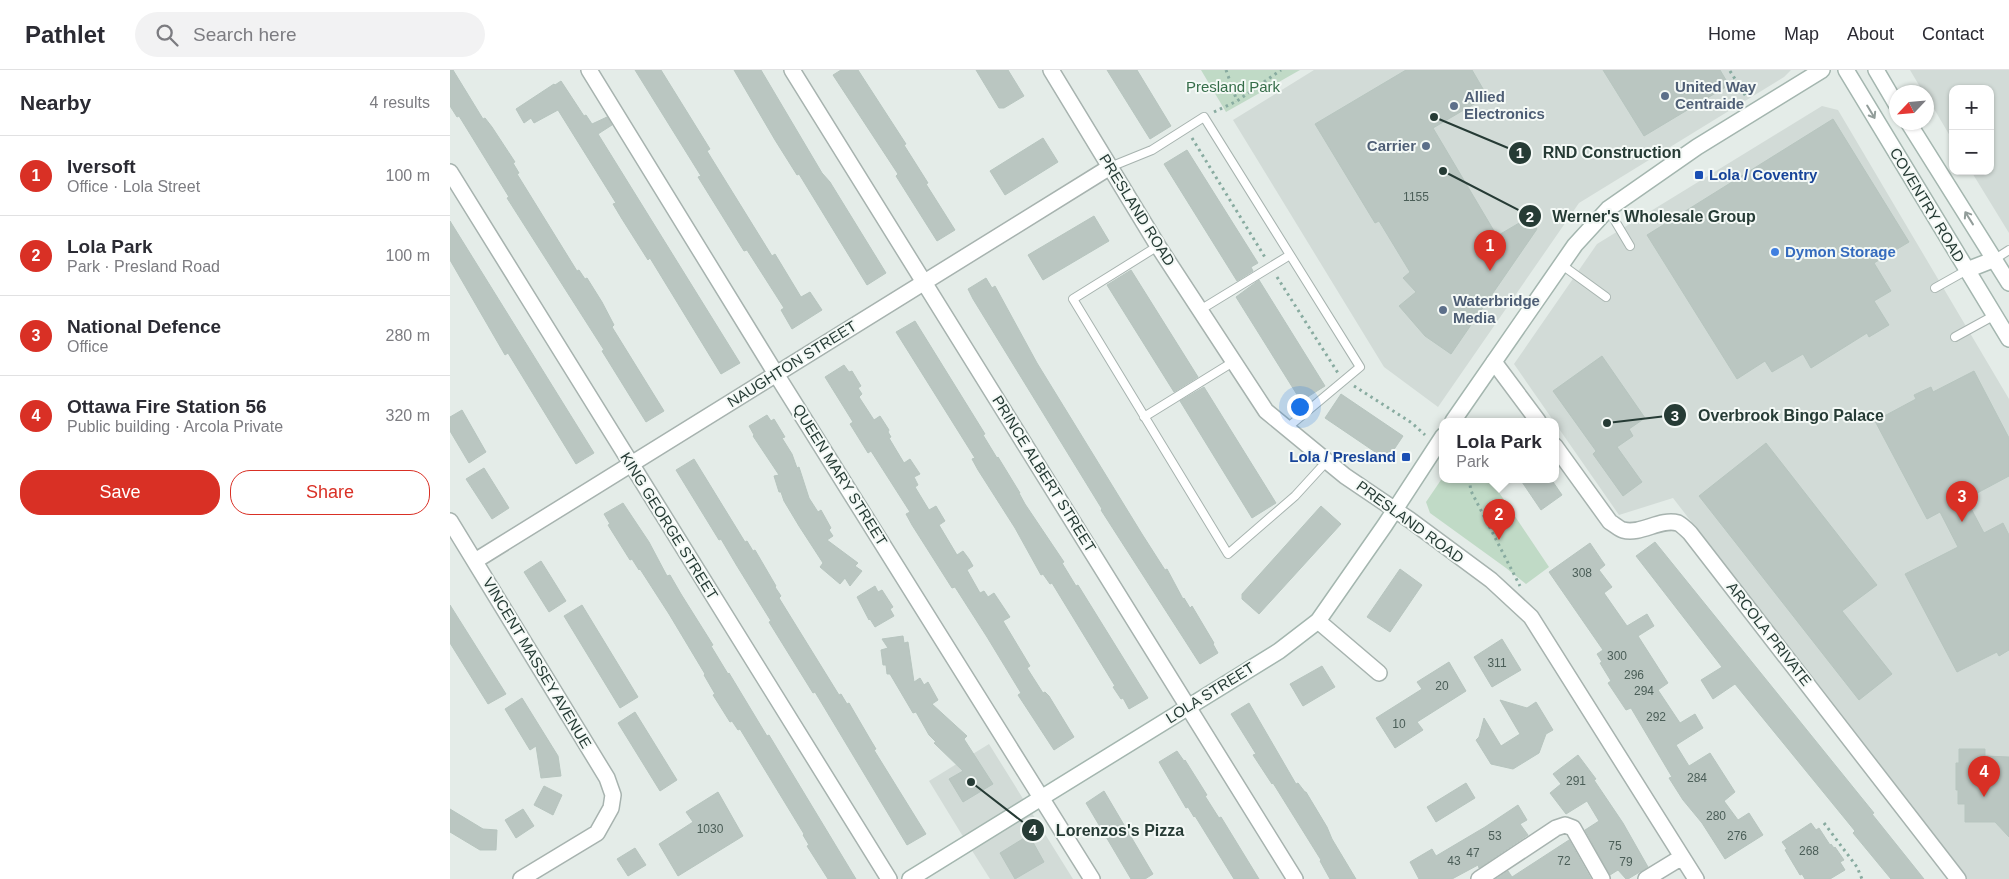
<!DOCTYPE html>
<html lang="en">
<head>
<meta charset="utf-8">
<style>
  body { margin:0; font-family:Helvetica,sans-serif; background:#f2f2f3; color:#2b2b33 }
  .controls { position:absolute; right:15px; top:15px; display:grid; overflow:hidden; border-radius:10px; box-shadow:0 1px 4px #0004 }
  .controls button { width:45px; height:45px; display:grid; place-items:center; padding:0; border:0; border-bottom:1px solid #e1e1e2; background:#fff; color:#2b2b33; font:25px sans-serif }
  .compass { position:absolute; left:1439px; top:15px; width:45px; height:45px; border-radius:50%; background:#fff; box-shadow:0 1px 4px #0004; rotate:244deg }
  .you { position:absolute; left:849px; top:336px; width:18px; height:18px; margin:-12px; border:4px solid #fff; border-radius:50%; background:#1a73e8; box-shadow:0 0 0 8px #1a73e833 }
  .badge { display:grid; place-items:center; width:32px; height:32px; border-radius:50%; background:#d93025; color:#fff; font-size:16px; font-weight:700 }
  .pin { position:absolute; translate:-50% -41px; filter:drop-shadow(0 1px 2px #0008) }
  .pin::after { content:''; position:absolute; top:26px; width:18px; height:15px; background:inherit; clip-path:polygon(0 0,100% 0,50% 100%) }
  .popup { position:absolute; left:989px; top:348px; width:120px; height:65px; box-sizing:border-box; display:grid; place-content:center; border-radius:10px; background:#fff; filter:drop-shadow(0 1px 4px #0005); font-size:16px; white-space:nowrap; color:#7c7c81 }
  .popup b { font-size:19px; color:#2b2b33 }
  .popup::after { content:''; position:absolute; left:50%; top:100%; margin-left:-10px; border:10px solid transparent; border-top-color:#fff }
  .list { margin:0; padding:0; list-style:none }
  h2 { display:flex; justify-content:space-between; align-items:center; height:65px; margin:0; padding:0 20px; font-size:21px }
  h2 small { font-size:16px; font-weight:400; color:#7c7c81 }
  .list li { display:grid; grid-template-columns:32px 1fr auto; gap:15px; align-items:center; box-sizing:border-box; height:80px; padding:0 20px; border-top:1px solid #e1e1e2 }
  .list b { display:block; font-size:19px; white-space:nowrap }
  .list p { margin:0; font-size:16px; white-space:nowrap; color:#7c7c81 }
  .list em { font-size:16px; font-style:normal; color:#7c7c81 }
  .actions { display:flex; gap:10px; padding:15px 20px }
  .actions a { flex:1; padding:11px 0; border:1px solid #d93025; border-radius:20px; text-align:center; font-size:18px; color:#d93025 }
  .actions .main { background:#d93025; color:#fff }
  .icon { flex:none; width:28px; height:28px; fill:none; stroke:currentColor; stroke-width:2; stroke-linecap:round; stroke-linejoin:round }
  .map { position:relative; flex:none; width:1559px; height:809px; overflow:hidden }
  header { display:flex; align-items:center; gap:30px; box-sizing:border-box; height:70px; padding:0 25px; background:#fff; border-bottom:1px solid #e1e1e2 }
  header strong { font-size:24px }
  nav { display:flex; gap:28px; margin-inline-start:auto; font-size:18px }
  .search { width:350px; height:45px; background:#f2f2f3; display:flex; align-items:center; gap:12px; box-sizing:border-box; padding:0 18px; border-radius:28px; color:#7c7c81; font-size:19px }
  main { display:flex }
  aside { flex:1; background:#fff }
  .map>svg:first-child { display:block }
  .built { fill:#d2dbd7 }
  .green { fill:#c0dac6 }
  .building { fill:#bac6c1; stroke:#b7c5bf }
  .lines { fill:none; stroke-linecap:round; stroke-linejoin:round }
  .lane-casing { stroke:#a7b3af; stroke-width:10 }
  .street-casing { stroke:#a7b3af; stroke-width:18 }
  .secondary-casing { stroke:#a4b6af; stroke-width:18 }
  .path { stroke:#88aba0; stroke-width:3; stroke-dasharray:2.5 4; stroke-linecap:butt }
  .lane { stroke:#fff; stroke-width:8 }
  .street { stroke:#fff; stroke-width:15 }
  .secondary { stroke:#fff; stroke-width:15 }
  .oneway { stroke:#929d9a }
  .service-dot { fill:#5c6f8a; stroke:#f4f9f6; stroke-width:2 }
  .transit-dot { fill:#1a4fb4; stroke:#f4f9f6; stroke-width:2 }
  .shop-dot { fill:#3f7fe0; stroke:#f4f9f6; stroke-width:2 }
  .labels { text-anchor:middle; stroke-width:4; stroke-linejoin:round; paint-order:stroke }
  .number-label { font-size:12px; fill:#4b5e58 }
  .park-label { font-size:15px; fill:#356d49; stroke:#f4f9f6 }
  .service-label { font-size:15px; font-weight:bold; fill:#4e5e75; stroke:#f4f9f6; text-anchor:start }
  .transit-label { font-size:15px; font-weight:bold; fill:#164399; stroke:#f4f9f6; text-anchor:start }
  .street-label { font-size:15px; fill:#263b35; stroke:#f4f9f6 }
  .shop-label { font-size:15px; font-weight:bold; fill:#366cbe; stroke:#f4f9f6; text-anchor:start }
  .leader { fill:none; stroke:#263b35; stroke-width:2 }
  .callout-dot { fill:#263b35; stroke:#f4f9f6; stroke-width:2 }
  .mark-label { font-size:15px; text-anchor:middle; font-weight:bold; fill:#fff }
  .callout-label { font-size:16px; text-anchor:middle; font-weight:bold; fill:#263b35; stroke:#f4f9f6; stroke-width:4; stroke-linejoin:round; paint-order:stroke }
</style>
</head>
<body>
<header>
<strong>Pathlet</strong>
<div class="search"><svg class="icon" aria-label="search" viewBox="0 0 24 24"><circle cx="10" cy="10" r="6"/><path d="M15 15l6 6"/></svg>Search here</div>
<nav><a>Home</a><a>Map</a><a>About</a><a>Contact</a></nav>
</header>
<main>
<aside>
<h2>Nearby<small>4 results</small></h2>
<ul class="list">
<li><span class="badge">1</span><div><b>Iversoft</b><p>Office · Lola Street</p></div><em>100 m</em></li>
<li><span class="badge">2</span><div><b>Lola Park</b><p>Park · Presland Road</p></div><em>100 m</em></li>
<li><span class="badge">3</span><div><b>National Defence</b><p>Office</p></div><em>280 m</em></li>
<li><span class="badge">4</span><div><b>Ottawa Fire Station 56</b><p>Public building · Arcola Private</p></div><em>320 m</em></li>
</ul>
<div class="actions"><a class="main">Save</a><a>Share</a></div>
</aside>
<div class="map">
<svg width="1559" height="809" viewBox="0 0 1559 809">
  <rect width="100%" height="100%" fill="#e4ece8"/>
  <!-- built -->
  <path class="built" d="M864 0H1341L1334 7 1129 133 988 337 934 297 783 50Z
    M1460 0H1559V163L1521 101H1540V19H1503V71L1477 27 1476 22H1473Z
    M1372 36 1388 40 1559 329V809H1517L1223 428 1169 445 1064 294 1147 174Z
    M539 674 623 809H540L509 760 479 711Z"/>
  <!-- green -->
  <path class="green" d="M751 0H850L776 42Z
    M993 407V409H1040L1099 497 1076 514 1056 498 980 443 976 432Z"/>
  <!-- building -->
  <path class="building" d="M0 0H3L33 49 35 48 42 57 65 92 63 93 69 103 67 104 127 201 129 200 135 209 137 208 152 232 164 255 162 257 214 341 196 352 152 281 154 280 57 128 59 127 9 46 7 47 0 36Z
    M185 0H211L260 79 257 81 322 186 325 184 351 227 360 222 372 240 342 259 331 240 334 238 297 180 294 181 248 107 251 106Z
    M284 0H311L372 103 380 112 436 203 417 215 349 104 347 105 325 70Z
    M391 0H408L456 74 454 75 478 113 476 114 505 160 487 171 446 106 448 104 383 5Z
    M526 0H558L574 26 554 38H549Z
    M657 0H687L721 56 700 69Z
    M956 0H1022L1036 24 1034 25 1036 27 983 58 1047 166 1076 149 1077 151 1081 149 1087 159 1001 284 975 266 949 236 966 222 953 208 960 202 929 151 925 153 865 54Z
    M1153 0H1270L1279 15 1194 66Z
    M111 11 134 46 136 45 142 54 157 47 162 55 148 64 290 293 271 304 200 188 198 190 172 149 163 134 166 133 108 40 84 53 81 48 74 53 66 39 104 14 105 15Z
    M1383 49 1459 172 1424 193 1441 221 1424 231 1439 255 1419 267 1417 263 1361 298 1353 284 1322 302 1315 291 1287 309 1197 165Z
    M593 68 608 92 555 125 540 101Z
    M737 80 808 193 801 197 803 201 787 211 714 94Z
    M644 146 659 171 593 210 578 185Z
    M0 151 144 383 126 394 58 283 55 285 0 190Z
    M681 200 748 307 724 322 657 215Z
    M536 208 542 218 545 216 587 293 692 464 715 500 717 499 733 529 734 528 740 538 742 536 764 573 763 574 768 583 750 594 651 440 652 439 523 229 518 219Z
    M809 210 875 316 851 331 786 227Z
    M465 251 535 364 533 365 547 388 548 387 570 423H569L575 434 614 492 612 493 626 516 628 515 698 628 679 639 673 628 671 629 663 617 665 616 602 513 600 514 593 504 591 505 565 458 528 400 522 389 525 388 446 262Z
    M1152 286 1195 348 1179 359 1183 366 1167 377 1192 412 1173 426 1143 384 1146 381 1103 321Z
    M394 295 399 302 402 301 411 316 408 318 412 324 409 327 424 350 430 346 439 360 438 362 441 367 439 368 454 393 460 389 470 404 464 407 468 415 465 417 479 440 486 436 495 451 489 455 507 485 513 481 519 489 523 496 517 500 530 523 534 521 538 527 544 523 560 547 553 551 580 596 577 598 593 623 595 622 599 626 624 667 604 680 568 625 571 623 537 567 505 517 502 518 462 455 456 444 460 442 421 381 418 383 400 354 403 352 375 307Z
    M1524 301 1559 368V406L1516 429 1534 463 1553 453 1559 465V580L1549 586 1547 582 1507 602 1455 504 1508 477 1490 442 1477 449 1425 351 1466 329 1464 325 1481 317 1483 322Z
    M754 317 826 433 802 448 730 331Z
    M891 324 953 366 937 390 875 348Z
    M12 340 36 382 19 393 0 361V347Z
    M317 345 321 351 324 349 335 367 332 368 342 384 347 398 349 397 359 428 368 442 371 440 381 458 379 460 383 466 377 470 408 493 405 496 412 501 400 516 395 508 390 514 370 497 373 493 349 456 334 431 331 422H329L324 406 329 405 303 366 304 365 299 356Z
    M1316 373 1427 515 1392 541 1442 604 1409 630 1249 426Z
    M244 389 295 472 297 471 303 481 305 480 326 516 325 517 331 526 329 528 389 625 391 624 397 634 399 633 420 669 426 679 424 680 476 764 457 775 365 622 363 623 319 552 321 551 287 496 271 469 269 470 226 400Z
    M34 398 59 438 42 449 16 409Z
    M1070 409H1101L1112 425 1091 440Z
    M173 433 199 472 217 506 220 505 231 524 263 575 261 576 278 604 279 603 317 666 319 665 406 809H378L357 776 359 775 353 765 354 764 290 659 288 660 282 651 280 652 263 625 265 624 254 605 255 604 219 544 190 499 189 500 182 489 180 490 158 455 160 454 154 444Z
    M871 436 891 454 809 544 792 529V524Z
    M1205 472 1411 727 1424 743 1422 744 1474 809H1441L1403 763 1405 761 1285 614 1263 629 1251 610 1272 597 1186 486Z
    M1140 473 1155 495 1149 500 1162 517 1154 523 1177 556 1197 544 1204 556 1188 566 1218 613 1208 620 1230 653 1245 644 1253 658 1226 675 1239 696 1260 683 1285 722 1274 731 1288 750 1299 743 1313 765 1275 789 1252 753 1233 730 1219 708 1222 707 1181 638 1176 640 1158 613 1161 611 1150 593 1152 592 1147 584 1153 580 1099 502Z
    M91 491 116 531 99 542 74 502Z
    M950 499 972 515 940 562 917 547Z
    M425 516 428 522 432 520 443 537 440 539 444 546 425 557 420 549 419 550 407 527Z
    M0 535 56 624 38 634 0 573Z
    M132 535 188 627 170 638 114 546Z
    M453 566 454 573 458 572 464 612 470 608 474 615 478 612 488 630 482 634 517 666 514 669 543 714 513 732 499 709 513 701 484 673 486 672 479 665 466 642 463 643 440 604H437L436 595H433L431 580 438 578 432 569Z
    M1052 569 1071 600 1042 617 1024 587Z
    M999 592 1016 621 967 652 973 660 945 678 926 648 972 619 967 612Z
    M872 596 885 617 853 636 840 614Z
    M72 628 108 686 111 706 91 708 86 676 80 680 55 639Z
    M1050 630 1077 638 1086 632 1103 660 1096 664 1089 683 1063 699 1041 694 1026 670 1029 667 1034 648 1051 676 1070 664Z
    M799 633 846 714 848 713 855 722H856L877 757 882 769 906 809H880L870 791 871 790 823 713 822 714 803 685 806 684 781 644Z
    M185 642 227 710 210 721 168 653Z
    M1509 679H1535V686L1559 687V767L1545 752H1515V734H1508V720H1506V693H1509Z
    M727 681 734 691 735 690 757 725 755 726 769 748 771 747 809 809H784L745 746 744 747 738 737 736 738 709 692Z
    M1128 685 1146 709 1144 710 1173 753 1198 797 1178 809H1176L1168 800 1160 805 1135 760 1149 751 1137 731 1116 744 1100 723 1111 714 1103 704Z
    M1016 713 1025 728 986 752 977 737Z
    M94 716 112 725 103 745 84 735Z
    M654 721 703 804 695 809H681L636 733Z
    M268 722 293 766 228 806 209 774 243 752 236 742Z
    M1068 735 1077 750 1070 754 1078 765 1029 798 1028 795 1002 809H969L960 792 982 779 986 786 1035 757Z
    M0 739 33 759 47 760 46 780H30L0 762Z
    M73 739 84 756 66 768 55 750Z
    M1361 753 1366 760 1369 758 1380 775 1381 774 1384 778 1385 777 1394 790 1390 792 1395 800 1380 809H1355L1352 804 1350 805 1335 780 1337 779 1332 772Z
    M579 765 594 792 565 809 550 783Z
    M1119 770 1141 809H1046L1058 801 1062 807Z
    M185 778 196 795 178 806 167 789Z"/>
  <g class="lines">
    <defs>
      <path id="lane" d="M660 97 702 80 754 47 910 297 837 358
        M1158 139 1180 176
        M708 176 623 229 778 484 845 426 877 391
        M1545 189 1559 180
        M1112 195 1156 227
        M1485 218 1517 200
        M750 240 840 185
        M1505 267 1545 245
        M694 347 783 292"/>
      <path id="street" d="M139 0 326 304 642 809
        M342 0 845 809
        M601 0 708 176 816 341 895 406 960 450 1041 510 1081 547 1246 809
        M0 102 439 809
        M1044 292 1088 351
        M1105 376 1160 452C1164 454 1169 459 1173 460 1191 465 1210 448 1228 453 1232 455 1237 460 1240 463L1508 809
        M0 451 157 708 163 725 161 738 147 763 71 809
        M25 491 660 97
        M868 551 929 603
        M1029 809 1106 758 1115 755 1123 758 1152 809
        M1196 809 1232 787"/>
      <path id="secondary" d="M1396 0 1559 269
        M1426 0 1446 34
        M1458 52 1559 213
        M1517 200 1545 189
        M1003 351 1125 175 1158 139 1247 77 1372 0
        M460 809 829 581 868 551 935 455 993 366"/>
    </defs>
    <!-- lane casing -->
    <use href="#lane" class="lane-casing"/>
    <!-- street casing -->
    <use href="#street" class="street-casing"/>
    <!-- secondary casing -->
    <use href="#secondary" class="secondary-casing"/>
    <!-- path -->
    <path class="path" d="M776 0 787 31
      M1280 1 1297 28
      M764 42 787 31 831 0
      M742 68 816 189
      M827 207 888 303
      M904 316 962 353 975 365
      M1019 409 1021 421 1070 516
      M1374 753 1407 797 1412 809"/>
    <!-- lane -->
    <use href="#lane" class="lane"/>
    <!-- street -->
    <use href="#street" class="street"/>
    <!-- secondary -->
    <use href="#secondary" class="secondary"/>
  </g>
  <!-- one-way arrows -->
  <defs><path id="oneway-shaft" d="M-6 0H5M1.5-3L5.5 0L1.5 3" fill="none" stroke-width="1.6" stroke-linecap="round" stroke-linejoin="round" transform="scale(1.25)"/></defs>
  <g class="oneway">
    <use href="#oneway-shaft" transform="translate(1421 42) rotate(59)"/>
    <use href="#oneway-shaft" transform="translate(1519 148) rotate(-122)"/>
  </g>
  <!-- markers -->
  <g class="service-dot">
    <circle cx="1215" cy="26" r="5"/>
    <circle cx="1004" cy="36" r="5"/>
    <circle cx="976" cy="76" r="5"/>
    <circle cx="993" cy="240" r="5"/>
  </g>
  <g class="transit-dot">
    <rect x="1244" y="100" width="10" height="10" rx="2.5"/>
    <rect x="951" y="382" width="10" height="10" rx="2.5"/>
  </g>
  <circle class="shop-dot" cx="1325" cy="182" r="5"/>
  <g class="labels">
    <!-- number labels -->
    <g class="number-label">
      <text x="966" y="131">1155</text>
      <text x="1132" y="507">308</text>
      <text x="1167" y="590">300</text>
      <text x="1047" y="597">311</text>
      <text x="1184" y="609">296</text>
      <text x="992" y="620">20</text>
      <text x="1194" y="625">294</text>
      <text x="1206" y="651">292</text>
      <text x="949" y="658">10</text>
      <text x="1247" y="712">284</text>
      <text x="1126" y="715">291</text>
      <text x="1266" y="750">280</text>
      <text x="260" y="763">1030</text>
      <text x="1045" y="770">53</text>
      <text x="1287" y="770">276</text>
      <text x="1165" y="780">75</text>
      <text x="1359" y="785">268</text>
      <text x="1023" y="787">47</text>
      <text x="1004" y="795">43</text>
      <text x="1114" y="795">72</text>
      <text x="1176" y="796">79</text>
    </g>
    <!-- park labels -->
    <g class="park-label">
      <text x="783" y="22">Presland Park</text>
    </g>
    <!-- service labels -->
    <g class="service-label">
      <text x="1225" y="22">United Way<tspan x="1225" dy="17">Centraide</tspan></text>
      <text x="1014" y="32">Allied<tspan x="1014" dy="17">Electronics</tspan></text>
      <text x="966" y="81" text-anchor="end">Carrier</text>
      <text x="1003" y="236">Waterbridge<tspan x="1003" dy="17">Media</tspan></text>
    </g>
    <!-- transit labels -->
    <g class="transit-label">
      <text x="1259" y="110">Lola / Coventry</text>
      <text x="946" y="392" text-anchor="end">Lola / Presland</text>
    </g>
    <!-- street labels -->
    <g class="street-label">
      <text transform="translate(1477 135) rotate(59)" y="5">COVENTRY ROAD</text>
      <text transform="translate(687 140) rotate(58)" y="5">PRESLAND ROAD</text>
      <text transform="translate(342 294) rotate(-32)" y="5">NAUGHTON STREET</text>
      <text transform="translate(594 404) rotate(58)" y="5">PRINCE ALBERT STREET</text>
      <text transform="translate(390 405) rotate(58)" y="5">QUEEN MARY STREET</text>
      <text transform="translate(960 452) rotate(36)" y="5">PRESLAND ROAD</text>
      <text transform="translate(219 456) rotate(58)" y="5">KING GEORGE STREET</text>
      <text transform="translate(1319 564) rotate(52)" y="5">ARCOLA PRIVATE</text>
      <text transform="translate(87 593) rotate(59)" y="5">VINCENT MASSEY AVENUE</text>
      <text transform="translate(760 623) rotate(-32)" y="5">LOLA STREET</text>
    </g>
    <!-- shop labels -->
    <g class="shop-label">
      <text x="1335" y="187">Dymon Storage</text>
    </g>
  </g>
  <!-- callouts -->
  <path class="leader" d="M984 47L1070 83M993 101L1080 146M1157 353L1225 345M521 712L583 760"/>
  <g class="callout-dot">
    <circle cx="984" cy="47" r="5"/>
    <circle cx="993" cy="101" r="5"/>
    <circle cx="1157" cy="353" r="5"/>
    <circle cx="521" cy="712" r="5"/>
    <circle cx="1070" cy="83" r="12"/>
    <circle cx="1080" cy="146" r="12"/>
    <circle cx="1225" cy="345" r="12"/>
    <circle cx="583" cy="760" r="12"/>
  </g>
  <g class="mark-label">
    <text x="1070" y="88">1</text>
    <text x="1080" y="152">2</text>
    <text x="1225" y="351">3</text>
    <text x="583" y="765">4</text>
  </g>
  <g class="callout-label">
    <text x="1162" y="88">RND Construction</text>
    <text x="1204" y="152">Werner's Wholesale Group</text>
    <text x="1341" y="351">Overbrook Bingo Palace</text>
    <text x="670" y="766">Lorenzos's Pizza</text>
  </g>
</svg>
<div class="controls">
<button>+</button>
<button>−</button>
</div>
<svg class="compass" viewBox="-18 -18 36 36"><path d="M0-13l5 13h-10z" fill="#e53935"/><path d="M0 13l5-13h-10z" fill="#7c7c81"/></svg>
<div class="you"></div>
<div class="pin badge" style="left:1040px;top:201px">1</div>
<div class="pin badge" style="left:1049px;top:470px">2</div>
<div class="popup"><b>Lola Park</b>Park</div>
<div class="pin badge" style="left:1512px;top:452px">3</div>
<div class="pin badge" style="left:1534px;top:727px">4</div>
</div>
</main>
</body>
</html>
